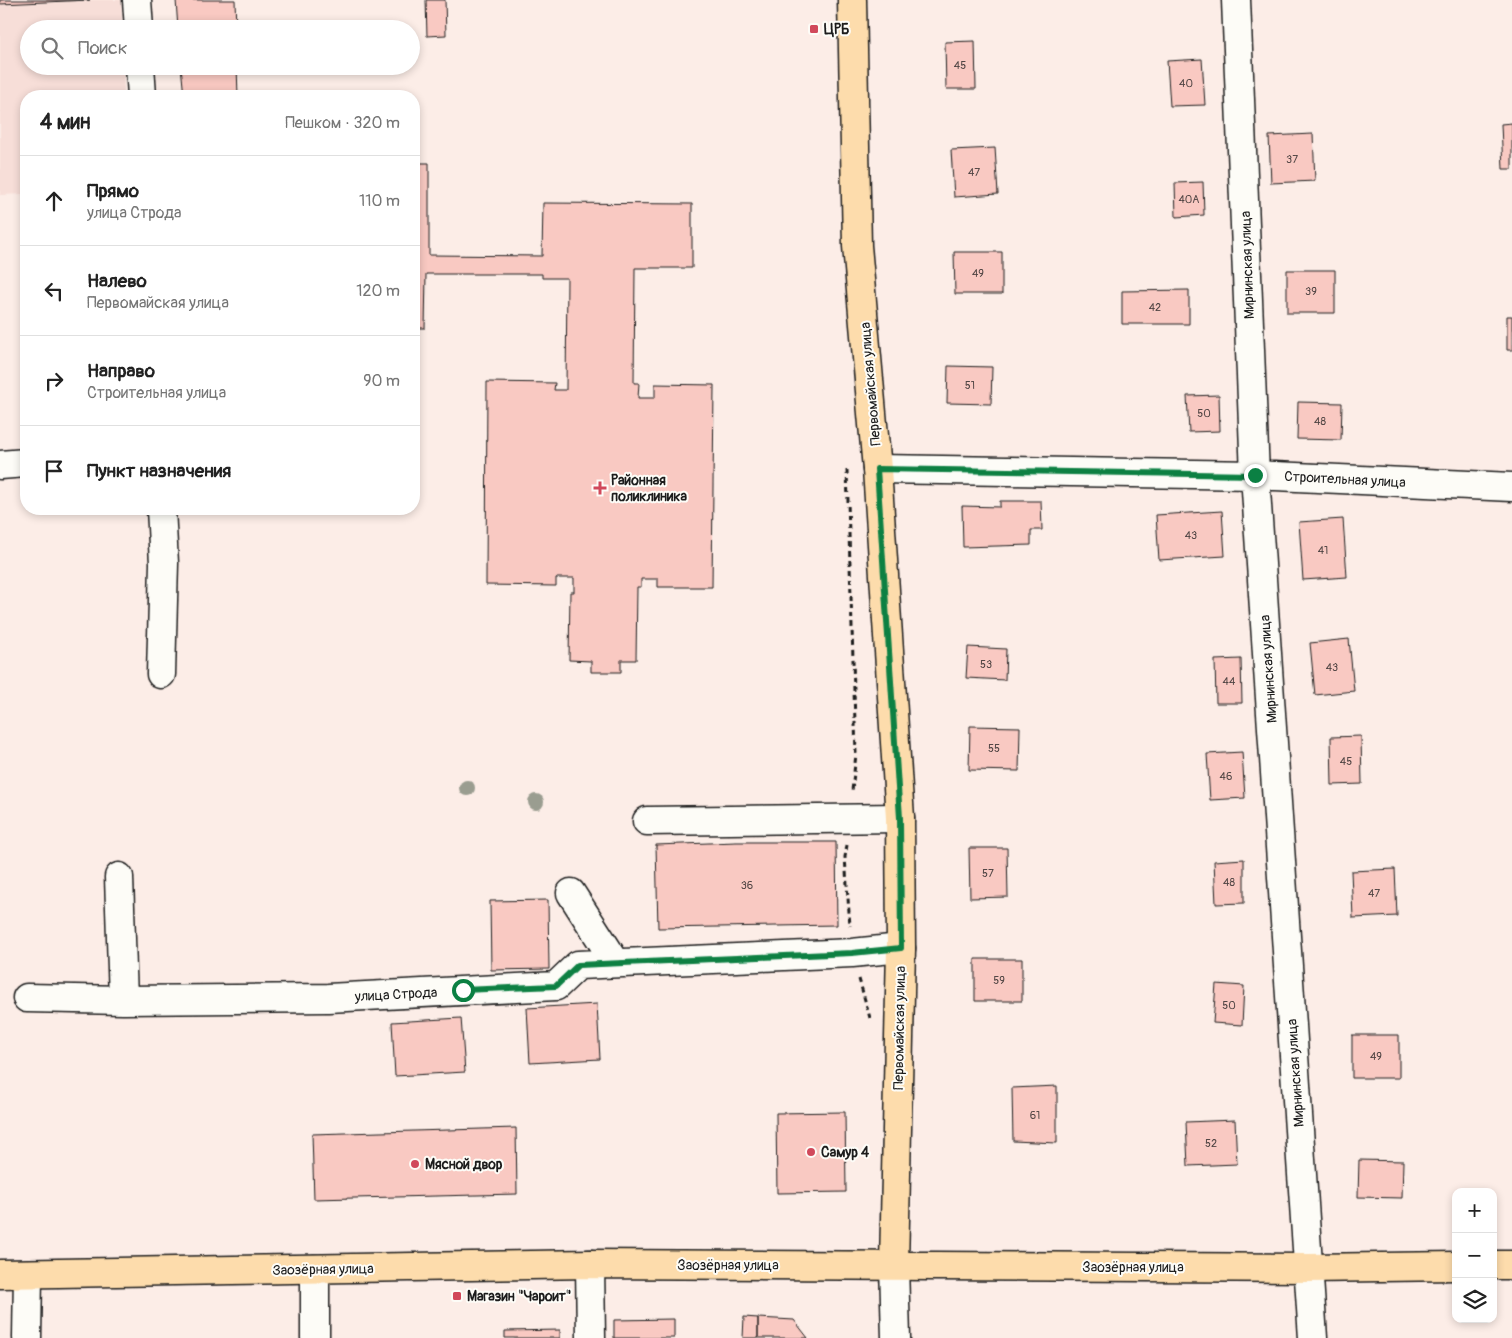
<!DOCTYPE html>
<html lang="ru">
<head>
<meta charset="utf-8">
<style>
  body { margin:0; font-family:Pangolin,sans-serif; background:#f2f2f2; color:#222 }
  .controls { position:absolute; right:15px; bottom:15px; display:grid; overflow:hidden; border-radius:10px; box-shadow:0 2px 8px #0003 }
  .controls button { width:45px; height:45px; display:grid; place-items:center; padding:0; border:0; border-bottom:1px solid #e0e0e0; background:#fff; color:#222; font:25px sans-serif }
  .stop { position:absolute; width:15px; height:15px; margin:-11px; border:4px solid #0b8043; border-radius:50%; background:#fff }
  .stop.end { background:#0b8043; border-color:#fff; box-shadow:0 1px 5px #0008 }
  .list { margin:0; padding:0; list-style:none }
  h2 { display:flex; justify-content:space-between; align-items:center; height:65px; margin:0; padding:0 20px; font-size:21px }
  h2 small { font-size:16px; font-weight:400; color:#767676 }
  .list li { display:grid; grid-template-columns:32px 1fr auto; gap:15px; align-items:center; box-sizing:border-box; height:90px; padding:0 20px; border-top:1px solid #e0e0e0 }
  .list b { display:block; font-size:19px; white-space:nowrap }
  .list p { margin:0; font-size:16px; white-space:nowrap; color:#767676 }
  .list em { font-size:16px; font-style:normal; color:#767676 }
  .icon { flex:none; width:28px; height:28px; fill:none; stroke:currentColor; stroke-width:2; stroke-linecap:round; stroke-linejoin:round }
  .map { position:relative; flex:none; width:1512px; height:1338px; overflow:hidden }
  .search { position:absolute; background:#fff; box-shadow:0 2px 8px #0003; left:20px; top:20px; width:400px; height:55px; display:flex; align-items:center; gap:12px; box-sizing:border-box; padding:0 18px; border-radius:28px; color:#767676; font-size:19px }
  .panel { position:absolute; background:#fff; box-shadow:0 2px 8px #0003; left:20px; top:90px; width:400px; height:425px; border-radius:20px }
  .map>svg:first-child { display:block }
  .built { fill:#f7ded8 }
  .building { fill:#f9c9c2; stroke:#1c1c1c }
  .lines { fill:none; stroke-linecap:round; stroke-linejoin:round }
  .minor-casing { stroke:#1c1c1c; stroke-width:31 }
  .major-casing { stroke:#1c1c1c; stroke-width:31 }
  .path { stroke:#1c1c1c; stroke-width:3; stroke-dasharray:5 4; stroke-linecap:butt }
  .minor { stroke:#fdfcf7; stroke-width:28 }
  .major { stroke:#fddcac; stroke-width:28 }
  .tree { fill:#9a9d90 }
  .route { stroke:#0b8043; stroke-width:6 }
  .poi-dot { fill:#d1495b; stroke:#fdfcf7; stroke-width:2 }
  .labels { text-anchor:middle; stroke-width:4; stroke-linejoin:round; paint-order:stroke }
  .number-label { font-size:11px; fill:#534746 }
  .poi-label { font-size:14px; font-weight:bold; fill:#1c1c1c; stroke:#fdfcf7; text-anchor:start }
  .street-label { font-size:14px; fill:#1c1c1c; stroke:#fdfcf7 }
</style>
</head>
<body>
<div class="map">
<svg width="1512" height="1338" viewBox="0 0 1512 1338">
  <rect width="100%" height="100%" fill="#fcede7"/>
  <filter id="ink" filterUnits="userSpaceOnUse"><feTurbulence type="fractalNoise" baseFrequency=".02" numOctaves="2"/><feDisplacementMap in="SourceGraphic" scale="10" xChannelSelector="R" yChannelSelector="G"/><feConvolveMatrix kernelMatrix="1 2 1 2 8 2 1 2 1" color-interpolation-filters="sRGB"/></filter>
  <g filter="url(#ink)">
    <!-- built -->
    <path class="built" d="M0 0H121L122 29H29V66H123L124 96H26V194L0 195Z"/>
    <!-- building -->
    <path class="building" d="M0 0H90L0 4Z
      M176 0H235L236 29H178Z
      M426 0H445L446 35 427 36Z
      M975 41 976 89H946L945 42Z
      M1202 59 1205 105 1170 106 1167 61Z
      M181 66H237L238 96H184Z
      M1512 123V169H1503L1501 124Z
      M1313 134 1315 181 1271 183 1269 136Z
      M995 148 998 194 954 197 951 150Z
      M414 163H429V255L542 256 543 203 692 204V268H635L634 383H639L638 398H655V384L714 385 712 587H658V579H641V587H637L636 660H621V672H591V661L569 660 570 592H574V578H556V586L486 585 487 382 555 383 554 390H566L567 278H542V274H426L425 328H414Z
      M1203 182 1204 215 1176 217 1175 183Z
      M954 252H1002V294H955Z
      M1287 270H1335V313H1287Z
      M1189 290V324H1122V291Z
      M1507 316H1512V350H1507Z
      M948 366 992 367 991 404 947 403Z
      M1219 395 1220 431 1189 432 1187 396Z
      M1298 402 1342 403 1341 440 1297 439Z
      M1000 501H1041L1042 530H1031V545L963 547 962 506 1000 507Z
      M1222 511 1225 556 1159 560 1156 515Z
      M1343 519 1347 577 1303 580 1299 522Z
      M1349 639 1354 691 1315 695 1310 643Z
      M968 647 1006 649 1005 680 966 678Z
      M1241 659 1242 703H1216L1215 660Z
      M970 726 1020 727 1019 771 969 770Z
      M1361 736 1362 784 1332 785 1331 737Z
      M1242 752 1245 798 1210 800 1207 754Z
      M736 842H836L837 925 658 928 656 845Z
      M969 848H1007L1008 897 970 898Z
      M1244 859V903L1216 904 1214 861Z
      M1395 869 1397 916 1353 918 1351 871Z
      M548 900 549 969 491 970 490 901Z
      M975 959H1022V1001H975Z
      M1216 984 1244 986 1242 1025 1213 1023Z
      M597 1004 600 1059 530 1063 527 1008Z
      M461 1018 465 1072 395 1076 392 1022Z
      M1352 1035H1399V1078H1352Z
      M1057 1086V1143L1013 1141 1012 1088Z
      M845 1112 846 1192 777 1193 776 1113Z
      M1235 1120 1237 1164 1188 1166 1186 1122Z
      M516 1128 517 1194 314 1199 312 1134Z
      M1359 1160 1403 1161 1402 1198 1358 1197Z
      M744 1317 758 1318V1338H743Z
      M758 1318 794 1320 808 1338H758Z
      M674 1319V1338H614V1320Z
      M560 1330V1338H505V1331Z"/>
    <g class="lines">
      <defs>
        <path id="minor" d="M137 0 139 29
          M1236 0 1255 475 1313 1338
          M140 66 142 96
          M0 465 26 463
          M877 469 1255 475 1512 487
          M161 674 164 563 161 509
          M647 821 900 818
          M119 877 123 1000
          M571 893 616 963
          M27 998 123 1000 328 998 556 986 578 965 852 953 901 948
          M590 1264 591 1338
          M894 1265 896 1338
          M27 1338 28 1274
          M315 1338V1269"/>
        <path id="major" d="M852 0 857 246 877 469 900 818 901 948 894 1265
          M1493 1265H1512
          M0 1274 590 1264 1308 1268 1456 1266"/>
      </defs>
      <!-- minor casing -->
      <use href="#minor" class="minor-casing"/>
      <!-- major casing -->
      <use href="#major" class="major-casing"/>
      <!-- path -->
      <path class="path" d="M847 470 856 754 852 791
        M847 845 845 857 850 926
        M859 979 870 1018"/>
      <!-- minor -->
      <use href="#minor" class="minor"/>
      <!-- major -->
      <use href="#major" class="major"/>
    </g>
    <!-- trees -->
    <g class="tree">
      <circle cx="467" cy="788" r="8"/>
      <circle cx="536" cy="802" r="8"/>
    </g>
  </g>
  <g class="lines" filter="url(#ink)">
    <!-- route -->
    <path class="route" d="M463 990 556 986 578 965 852 953 901 948 900 818 877 469 1255 475"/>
  </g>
  <!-- markers -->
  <g class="poi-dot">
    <rect x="809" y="24" width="10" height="10" rx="2.5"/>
    <path d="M597.5 480.5h5v5h5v5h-5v5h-5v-5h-5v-5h5z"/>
    <circle cx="811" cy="1152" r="5"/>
    <circle cx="415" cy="1164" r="5"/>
    <rect x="452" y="1291" width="10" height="10" rx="2.5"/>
  </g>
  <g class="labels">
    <!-- number labels -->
    <g class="number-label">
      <text x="960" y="69">45</text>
      <text x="1186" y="87">40</text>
      <text x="1292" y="163">37</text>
      <text x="974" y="176">47</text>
      <text x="1189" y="203">40А</text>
      <text x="978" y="277">49</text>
      <text x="1311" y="295">39</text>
      <text x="1155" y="311">42</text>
      <text x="970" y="389">51</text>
      <text x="1204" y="417">50</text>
      <text x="1320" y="425">48</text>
      <text x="1191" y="539">43</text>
      <text x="1323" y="554">41</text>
      <text x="986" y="668">53</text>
      <text x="1332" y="671">43</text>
      <text x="1229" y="685">44</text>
      <text x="994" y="752">55</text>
      <text x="1346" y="765">45</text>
      <text x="1226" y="780">46</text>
      <text x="988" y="877">57</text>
      <text x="1229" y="886">48</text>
      <text x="747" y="889">36</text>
      <text x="1374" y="897">47</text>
      <text x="999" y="984">59</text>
      <text x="1229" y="1009">50</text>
      <text x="1376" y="1060">49</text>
      <text x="1035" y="1119">61</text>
      <text x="1211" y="1147">52</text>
    </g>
    <!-- poi labels -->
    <g class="poi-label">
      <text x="824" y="34">ЦРБ</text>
      <text x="611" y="485">Районная<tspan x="611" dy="16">поликлиника</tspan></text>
      <text x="821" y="1157">Самур 4</text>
      <text x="425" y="1169">Мясной двор</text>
      <text x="467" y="1301">Магазин "Чароит"</text>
    </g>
    <!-- street labels -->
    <g class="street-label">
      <text transform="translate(1247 265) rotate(-92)" y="5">Мирнинская улица</text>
      <text transform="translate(870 384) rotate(-95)" y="5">Первомайская улица</text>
      <text transform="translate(1345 479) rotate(3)" y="5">Строительная улица</text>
      <text transform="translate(1268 669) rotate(-94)" y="5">Мирнинская улица</text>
      <text transform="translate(396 994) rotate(-3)" y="5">улица Строда</text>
      <text transform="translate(899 1028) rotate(-89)" y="5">Первомайская улица</text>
      <text transform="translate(1295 1073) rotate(-94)" y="5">Мирнинская улица</text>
      <text x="728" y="1270">Заозёрная улица</text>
      <text x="1133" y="1272">Заозёрная улица</text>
      <text transform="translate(323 1269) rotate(-1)" y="5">Заозёрная улица</text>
    </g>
  </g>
</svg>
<div class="controls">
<button>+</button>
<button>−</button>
<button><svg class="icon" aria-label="layers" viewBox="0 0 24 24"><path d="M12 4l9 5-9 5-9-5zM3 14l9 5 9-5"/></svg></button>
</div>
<div class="stop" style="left:463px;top:990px"></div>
<div class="stop end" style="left:1255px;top:475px"></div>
<div class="search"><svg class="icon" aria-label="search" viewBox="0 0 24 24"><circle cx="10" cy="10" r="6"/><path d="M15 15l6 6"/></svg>Поиск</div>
<section class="panel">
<h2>4 мин<small>Пешком · 320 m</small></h2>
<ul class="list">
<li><svg class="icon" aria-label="ahead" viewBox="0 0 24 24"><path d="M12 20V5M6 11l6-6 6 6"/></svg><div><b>Прямо</b><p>улица Строда</p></div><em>110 m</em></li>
<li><svg class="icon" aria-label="left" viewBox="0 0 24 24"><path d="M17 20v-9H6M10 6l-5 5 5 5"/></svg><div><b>Налево</b><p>Первомайская улица</p></div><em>120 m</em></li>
<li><svg class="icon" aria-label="right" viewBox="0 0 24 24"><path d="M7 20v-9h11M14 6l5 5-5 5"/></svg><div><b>Направо</b><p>Строительная улица</p></div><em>90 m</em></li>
<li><svg class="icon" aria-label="arrive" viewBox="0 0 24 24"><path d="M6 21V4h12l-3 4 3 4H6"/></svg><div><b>Пункт назначения</b></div></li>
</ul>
</section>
</div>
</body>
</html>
